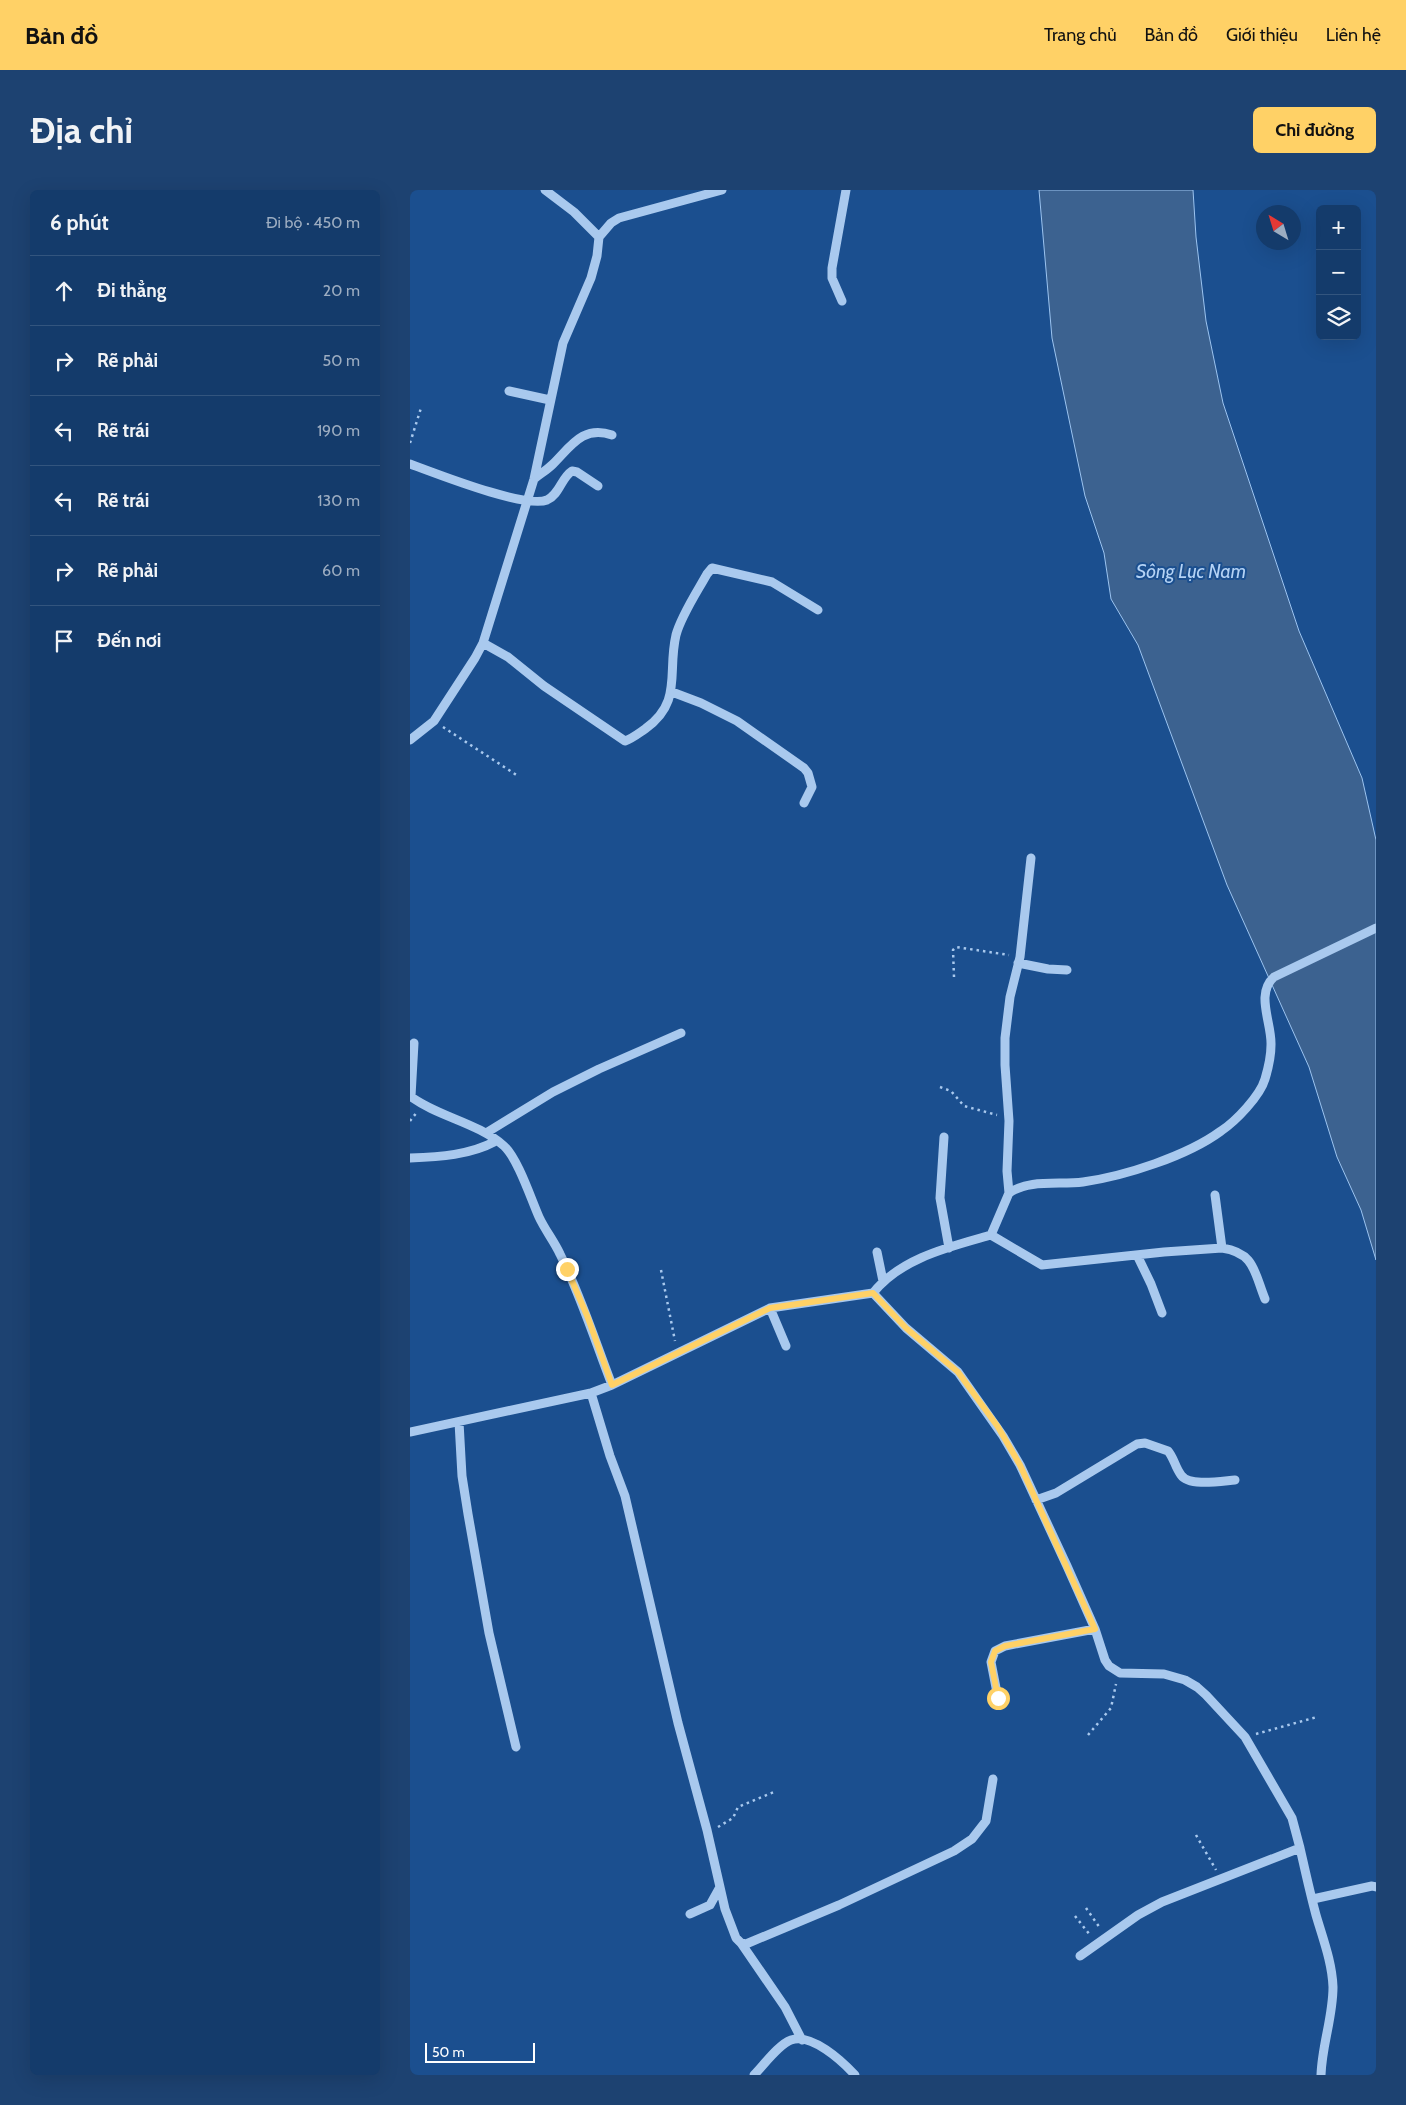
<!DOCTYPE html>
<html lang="vi">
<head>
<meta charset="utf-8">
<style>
  body { margin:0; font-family:Cabin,sans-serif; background:#1d4271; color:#f1f3f6 }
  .controls { position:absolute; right:15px; top:15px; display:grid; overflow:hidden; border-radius:8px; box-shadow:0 5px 20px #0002 }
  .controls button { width:45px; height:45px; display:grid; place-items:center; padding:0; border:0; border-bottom:1px solid #33557e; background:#143b6b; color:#f1f3f6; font:25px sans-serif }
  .compass { position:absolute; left:846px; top:15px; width:45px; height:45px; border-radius:50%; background:#143b6b; box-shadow:0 5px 20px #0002; rotate:322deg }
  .scale { position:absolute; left:15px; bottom:12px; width:110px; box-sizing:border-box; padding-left:5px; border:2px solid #fff; border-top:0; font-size:14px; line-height:18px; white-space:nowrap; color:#fff; -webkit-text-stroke:4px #1b4f8f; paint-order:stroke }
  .stop { position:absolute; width:15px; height:15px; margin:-11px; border:4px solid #ffd166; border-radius:50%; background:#fff }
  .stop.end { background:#ffd166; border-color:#fff; box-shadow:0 1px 5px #0008 }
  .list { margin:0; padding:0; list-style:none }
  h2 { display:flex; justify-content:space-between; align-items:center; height:65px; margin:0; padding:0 20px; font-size:21px }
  h2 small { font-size:16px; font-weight:400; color:#9dadc1 }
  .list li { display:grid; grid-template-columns:32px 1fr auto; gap:15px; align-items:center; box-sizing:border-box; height:70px; padding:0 20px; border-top:1px solid #33557e }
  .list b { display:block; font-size:19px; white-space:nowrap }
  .list em { font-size:16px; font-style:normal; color:#9dadc1 }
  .icon { flex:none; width:28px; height:28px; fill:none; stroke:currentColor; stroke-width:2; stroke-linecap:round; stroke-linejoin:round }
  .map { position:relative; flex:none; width:966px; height:1885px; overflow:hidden; border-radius:8px }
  header { display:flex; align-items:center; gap:30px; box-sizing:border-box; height:70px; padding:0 25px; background:#ffd166; color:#111 }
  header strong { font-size:24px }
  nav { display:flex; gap:28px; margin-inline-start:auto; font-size:18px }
  .intro { display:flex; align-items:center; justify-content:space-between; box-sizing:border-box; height:120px; padding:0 30px }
  h1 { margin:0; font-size:35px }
  .button { padding:12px 22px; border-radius:8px; background:#ffd166; color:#111; font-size:18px; font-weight:700 }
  main { display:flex; gap:30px; padding:0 30px }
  aside { flex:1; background:#143b6b; border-radius:8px; box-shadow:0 5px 20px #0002 }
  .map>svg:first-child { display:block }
  .water { fill:#3c6290; stroke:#9cc4f0 }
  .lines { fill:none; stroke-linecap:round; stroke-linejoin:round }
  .path { stroke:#a9c9ee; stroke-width:2.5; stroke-dasharray:2.5 4; stroke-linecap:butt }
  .minor { stroke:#a9c9ee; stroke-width:9 }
  .route { stroke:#ffd166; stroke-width:6 }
  .labels { text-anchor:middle; stroke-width:4; stroke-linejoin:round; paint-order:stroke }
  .water-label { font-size:19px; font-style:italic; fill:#b5d3f5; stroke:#1b4f8f }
</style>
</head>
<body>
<header>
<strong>Bản đồ</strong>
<nav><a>Trang chủ</a><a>Bản đồ</a><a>Giới thiệu</a><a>Liên hệ</a></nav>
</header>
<div class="intro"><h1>Địa chỉ</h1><a class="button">Chỉ đường</a></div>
<main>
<aside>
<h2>6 phút<small>Đi bộ · 450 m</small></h2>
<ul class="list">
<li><svg class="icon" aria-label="ahead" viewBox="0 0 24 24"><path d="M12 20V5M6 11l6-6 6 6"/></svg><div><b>Đi thẳng</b></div><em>20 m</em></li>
<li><svg class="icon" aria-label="right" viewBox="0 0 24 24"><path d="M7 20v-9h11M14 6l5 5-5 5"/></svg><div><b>Rẽ phải</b></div><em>50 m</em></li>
<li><svg class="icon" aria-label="left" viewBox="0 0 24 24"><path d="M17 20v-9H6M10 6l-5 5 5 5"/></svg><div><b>Rẽ trái</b></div><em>190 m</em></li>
<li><svg class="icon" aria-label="left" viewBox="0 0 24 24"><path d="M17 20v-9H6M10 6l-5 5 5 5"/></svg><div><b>Rẽ trái</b></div><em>130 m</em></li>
<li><svg class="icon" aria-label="right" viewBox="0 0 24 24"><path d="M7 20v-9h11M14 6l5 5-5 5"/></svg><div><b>Rẽ phải</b></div><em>60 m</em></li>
<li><svg class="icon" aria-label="arrive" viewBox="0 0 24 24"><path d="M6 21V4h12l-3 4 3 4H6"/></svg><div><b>Đến nơi</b></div></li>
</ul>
</aside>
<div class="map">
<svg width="966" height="1885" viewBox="0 0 966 1885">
  <rect width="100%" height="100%" fill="#1b4f8f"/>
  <!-- water -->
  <path class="water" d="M629 0H783L786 47 796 131 813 213 889 441 952 588 966 650V1070L951 1020 927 967 899 877 817 695 728 455 701 409 694 363 675 306 642 148Z"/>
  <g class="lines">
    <!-- path -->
    <path class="path" d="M0 253 11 218
      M33 537 108 586
      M544 787 543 760 546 757 599 765
      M530 897 541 901 554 916 587 925
      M0 931 7 922
      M251 1080 265 1151
      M846 1544 907 1527
      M678 1545 701 1518 706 1494
      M308 1637 323 1628 328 1617 364 1602
      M786 1645 806 1680
      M676 1718 690 1738
      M665 1726 680 1745"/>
    <!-- minor -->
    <path class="minor" d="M135 0 164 22 189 47
      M432 111 422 88V78L436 0
      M99 201 140 210
      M0 274C25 283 115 319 137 310 150 304 151 288 162 281L167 282 188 296
      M124 289C130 284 137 280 143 274 161 256 173 235 202 245
      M73 453 98 467 134 496 215 551C223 548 229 543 235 539 273 512 257 483 266 445 271 426 287 402 297 384L302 378 362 392 408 420
      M262 502 291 513 327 531 394 578 398 583 402 597 394 613
      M0 550 24 531 65 468 73 453 124 289 153 153 181 88 187 66 189 47 201 33 209 28 312 0
      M608 773 638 779 657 780
      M0 906C28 927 67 932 94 956 108 969 121 1009 129 1027 135 1040 144 1051 150 1064 171 1106 185 1151 202 1195
      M1 906 4 853
      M76 943 143 902 189 879 271 843
      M534 947 530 1008 539 1058
      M0 968C30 967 60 965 86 951
      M599 1003 597 981 599 931 595 875V848L600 807 610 767 621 668
      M805 1005 812 1058
      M581 1045 632 1075 754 1062 812 1058C845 1063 844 1082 855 1109
      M467 1062 473 1091
      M727 1065 741 1094 752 1123
      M463 1103 496 1138 548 1182 593 1246 610 1275 657 1376 685 1439 695 1470 699 1476 710 1483 754 1484 775 1490 787 1497 796 1505 835 1547 882 1628 890 1658 752 1712 728 1725 670 1766
      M360 1118 376 1156
      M181 1203 200 1266 215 1306 268 1533 297 1640 315 1719 326 1748 331 1753 336 1754 429 1715 544 1661 562 1649 576 1631 583 1589
      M49 1232 52 1286 58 1324 79 1443 106 1557
      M0 1242 181 1203 202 1195 360 1118 463 1103C491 1068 539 1057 581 1045L599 1003C619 989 649 995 673 992 715 986 777 966 811 941 826 931 850 906 855 889 858 879 861 866 861 855 862 833 845 804 864 787L966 738
      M626 1310 646 1303 727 1254 735 1253 758 1261C764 1268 765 1277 771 1285 779 1297 812 1291 825 1290
      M588 1508 581 1472 585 1461 595 1456 685 1439
      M890 1658C895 1680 900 1703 906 1725 913 1749 922 1772 923 1797 923 1827 912 1855 911 1885
      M903 1709 962 1696 966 1697
      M280 1724 300 1715 310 1697
      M331 1753 375 1817 392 1850
      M344 1885C353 1876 369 1854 381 1850 402 1843 432 1871 445 1885"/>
  </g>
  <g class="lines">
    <!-- route -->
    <path class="route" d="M157 1079 178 1128 202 1195 360 1118 463 1103 496 1138 548 1182 588 1237 610 1275 685 1439 595 1456 585 1461 581 1472 588 1508"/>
  </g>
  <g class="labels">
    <!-- water labels -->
    <g class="water-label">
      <text x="781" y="388">Sông Lục Nam</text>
    </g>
  </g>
</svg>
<div class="controls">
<button>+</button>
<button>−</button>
<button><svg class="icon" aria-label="layers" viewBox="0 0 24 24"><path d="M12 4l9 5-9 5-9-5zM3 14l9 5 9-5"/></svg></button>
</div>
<svg class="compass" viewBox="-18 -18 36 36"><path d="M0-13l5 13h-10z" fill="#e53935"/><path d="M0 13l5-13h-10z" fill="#9dadc1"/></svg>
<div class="scale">50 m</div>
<div class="stop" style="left:588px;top:1508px"></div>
<div class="stop end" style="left:157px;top:1079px"></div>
</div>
</main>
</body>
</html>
